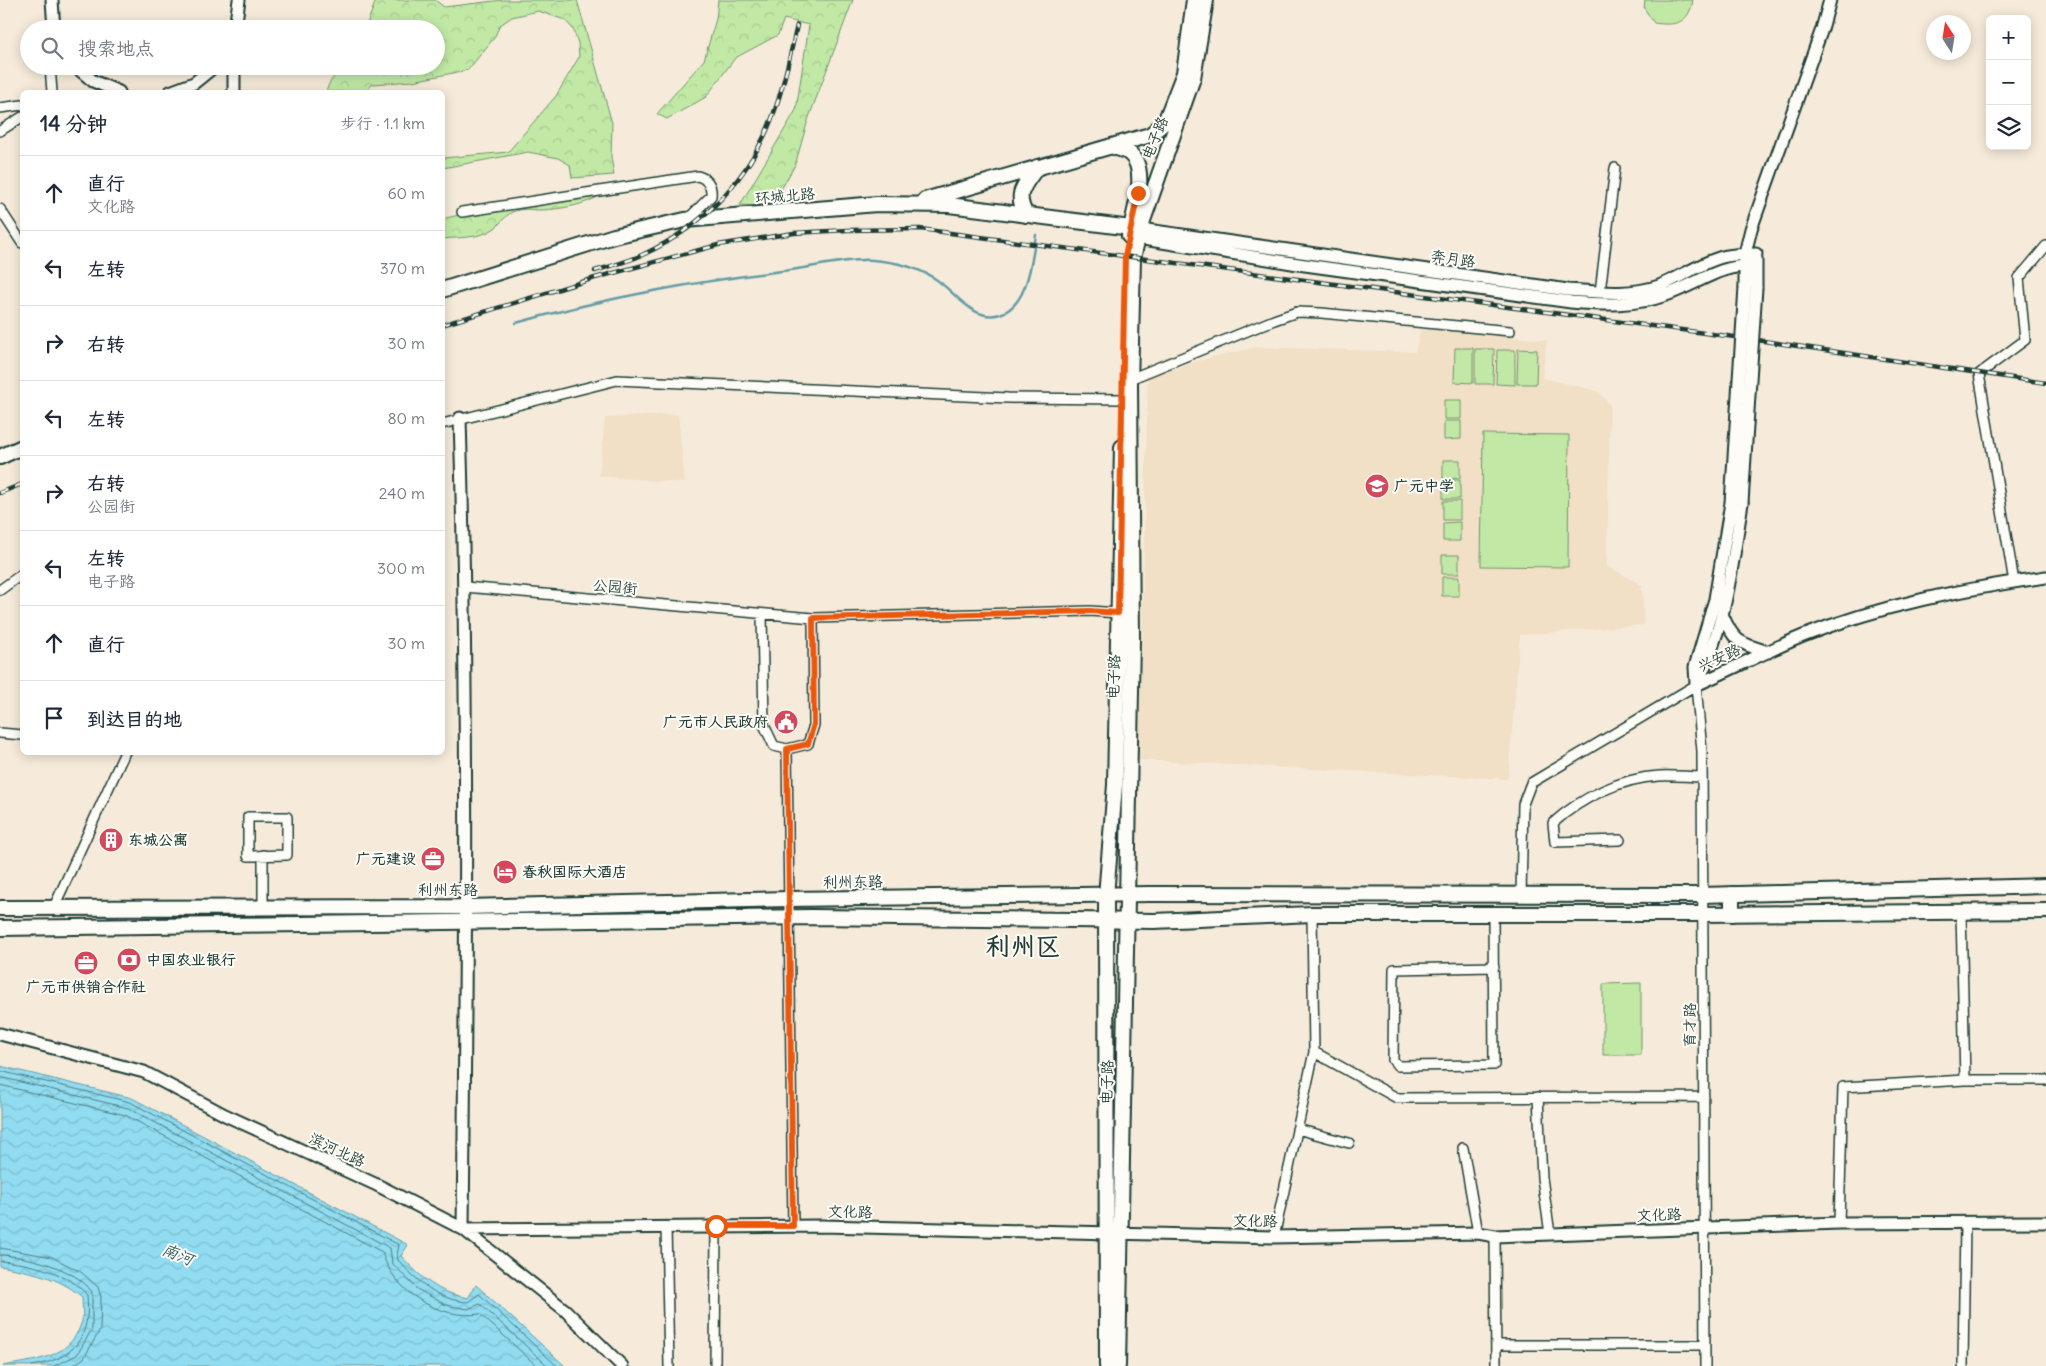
<!DOCTYPE html>
<html lang="zh">
<head>
<meta charset="utf-8">
<style>
  body { margin:0; font-family:Delius,"LXGW WenKai TC",sans-serif; background:#f6f6f7; color:#1f2937 }
  .controls { position:absolute; right:15px; top:15px; display:grid; overflow:hidden; border-radius:8px; box-shadow:0 2px 12px #0003 }
  .controls button { width:45px; height:45px; display:grid; place-items:center; padding:0; border:0; border-bottom:1px solid #e0e1e3; background:#fff; color:#1f2937; font:25px sans-serif }
  .compass { position:absolute; left:1926px; top:15px; width:45px; height:45px; border-radius:50%; background:#fff; box-shadow:0 2px 12px #0003; rotate:348deg }
  .stop { position:absolute; width:15px; height:15px; margin:-11px; border:4px solid #ea580c; border-radius:50%; background:#fff }
  .stop.end { background:#ea580c; border-color:#fff; box-shadow:0 1px 5px #0008 }
  .list { margin:0; padding:0; list-style:none }
  h2 { display:flex; justify-content:space-between; align-items:center; height:65px; margin:0; padding:0 20px; font-size:21px }
  h2 small { font-size:16px; font-weight:400; color:#747a83 }
  .list li { display:grid; grid-template-columns:32px 1fr auto; gap:15px; align-items:center; box-sizing:border-box; height:75px; padding:0 20px; border-top:1px solid #e0e1e3 }
  .list b { display:block; font-size:19px; white-space:nowrap }
  .list p { margin:0; font-size:16px; white-space:nowrap; color:#747a83 }
  .list em { font-size:16px; font-style:normal; color:#747a83 }
  .icon { flex:none; width:28px; height:28px; fill:none; stroke:currentColor; stroke-width:2; stroke-linecap:round; stroke-linejoin:round }
  .map { position:relative; flex:none; width:2046px; height:1366px; overflow:hidden }
  .search { position:absolute; background:#fff; box-shadow:0 2px 12px #0003; left:20px; top:20px; width:425px; height:55px; display:flex; align-items:center; gap:12px; box-sizing:border-box; padding:0 18px; border-radius:28px; color:#747a83; font-size:19px }
  .panel { position:absolute; background:#fff; box-shadow:0 2px 12px #0003; left:20px; top:90px; width:425px; height:665px; border-radius:8px }
  .map>svg:first-child { display:block }
  .built { fill:#f1dfc6 }
  .grass { fill:#c1e9a5; stroke:#70936c }
  .forest { fill:url(#forest-crowns); stroke:#70936c }
  .water { fill:url(#water-waves); stroke:#639ca5 }
  .lines { fill:none; stroke-linecap:round; stroke-linejoin:round }
  .shore { stroke:#4d7d80; stroke-width:1 }
  .stream { stroke:#639ca5; stroke-width:2.5 }
  .minor-casing { stroke:#1f3d34; stroke-width:12 }
  .tertiary-casing { stroke:#1f3d34; stroke-width:15 }
  .primary-casing { stroke:#1f3d34; stroke-width:18 }
  .trunk-casing { stroke:#1f3d34; stroke-width:18 }
  .minor { stroke:#fdfcf7; stroke-width:9 }
  .tertiary { stroke:#fdfcf7; stroke-width:11 }
  .primary { stroke:#fdfcf7; stroke-width:14 }
  .trunk { stroke:#fdfcf7; stroke-width:14 }
  .rail-casing { stroke:#1f3d34; stroke-width:4.5 }
  .rail { stroke:#fdfcf7; stroke-width:2.5; stroke-dasharray:8; stroke-linecap:butt }
  .tertiary-bridge-casing { stroke:#1f3d34; stroke-width:15; stroke-linecap:butt }
  .tertiary-bridge { stroke:#fdfcf7; stroke-width:11 }
  .route { stroke:#ea580c; stroke-width:6 }
  .labels { text-anchor:middle; stroke-width:4; stroke-linejoin:round; paint-order:stroke }
  .street-label { font-size:15px; fill:#1f3d34; stroke:#fdfcf7 }
  .poi-label { font-size:15px; font-weight:bold; fill:#1f3d34; stroke:#fdfcf7; text-anchor:start }
  .water-label { font-size:16px; font-style:italic; fill:#365d5a; stroke:#fdfcf7 }
  .town-label { font-size:25px; font-weight:bold; fill:#1f3d34; stroke:#fdfcf7 }
</style>
</head>
<body>
<div class="map">
<svg width="2046" height="1366" viewBox="0 0 2046 1366">
  <defs>
    <pattern id="forest-crowns" width="20" height="18" patternUnits="userSpaceOnUse" patternTransform="scale(1.25)"><rect width="20" height="18" fill="#c1e9a5"/><path d="M2 6a3 3 0 1 1 6 0M12 15a3 3 0 1 1 6 0" fill="none" stroke="#a5c98f"/></pattern>
    <pattern id="water-waves" width="16" height="10" patternUnits="userSpaceOnUse" patternTransform="scale(1.25)"><rect width="16" height="10" fill="#91dcf1"/><path d="M0 5q4-4 8 0t8 0" fill="none" stroke="#7dbecf"/></pattern>
  </defs>
  <rect width="100%" height="100%" fill="#f6ebda"/>
  <filter id="ink" filterUnits="userSpaceOnUse"><feTurbulence type="fractalNoise" baseFrequency=".02" numOctaves="2"/><feDisplacementMap in="SourceGraphic" scale="10" xChannelSelector="R" yChannelSelector="G"/><feConvolveMatrix kernelMatrix="1 2 1 2 8 2 1 2 1" color-interpolation-filters="sRGB"/></filter>
  <g filter="url(#ink)">
    <!-- built -->
    <path class="built" d="M1421 329 1547 340 1542 378 1598 391 1610 405 1607 566 1642 585 1644 625 1520 635 1508 779 1139 760 1148 377 1197 361 1257 347 1415 352Z
      M678 414 685 483 599 476 605 418Z"/>
    <!-- grass -->
    <path class="grass" d="M1645 0H1693C1689 24 1675 26 1654 23L1644 8Z
      M1455 348H1473V383L1454 382Z
      M1475 349H1494L1493 384H1475Z
      M1518 349 1537 350 1536 384H1517Z
      M1497 350H1515V385L1496 384Z
      M1444 400H1461V419H1444Z
      M1444 421H1461V439L1444 440Z
      M1483 434 1569 435 1568 567 1481 566Z
      M1443 460H1460V478L1443 479Z
      M1443 480H1460V499H1443Z
      M1443 501H1460V520H1443Z
      M1460 522V541H1443V523Z
      M1442 555H1459V574H1442Z
      M1442 577H1459V596H1442Z
      M1641 983V1055H1603V984Z"/>
    <!-- forest -->
    <path class="forest" d="M376 0H435L444 7 503 0H577L612 123 611 157 614 175 572 178 570 165 558 158 528 152 443 168V158L508 152 556 96 579 57 578 43 573 29 565 20 538 11 512 17 500 25 494 38 468 70 413 81 373 84 365 92H326L329 84 341 66H436V29H365Z
      M718 0H853L808 120 795 165 771 207 740 205 796 110 809 25 784 19 778 35 735 58 706 97 667 119 657 114 704 60 716 19Z
      M601 195C585 205 562 209 542 210 532 210 525 208 515 211 507 213 501 223 495 228 480 239 460 237 443 239L442 219 463 214Z"/>
    <!-- water -->
    <path class="water" d="M0 1066 132 1098 408 1245 401 1256C423 1279 436 1292 468 1298L476 1285 565 1366H3C35 1360 69 1359 81 1324 84 1317 82 1305 82 1297 58 1276 30 1272 0 1266Z"/>
    <g class="lines">
      <!-- shore -->
      <path class="shore" d="M0 1071 130 1102 399 1245 397 1255 398 1260C418 1282 438 1300 468 1302L479 1294 557 1366
        M0 1077 128 1108 390 1248 392 1263 417 1289 446 1305 468 1309 480 1304 548 1366
        M0 1085 125 1115 382 1252C393 1292 440 1320 480 1314L537 1366
        M0 1248 52 1257 81 1272 98 1287 101 1297 100 1330 84 1358 72 1366
        M0 1255C27 1256 76 1268 92 1292V1329L77 1355 54 1366
        M0 1261C28 1263 69 1272 87 1295 91 1338 74 1359 32 1366"/>
      <!-- stream -->
      <path class="stream" d="M516 323C609 297 694 282 790 270 814 267 850 258 873 260 895 262 914 266 934 278 954 290 973 323 1000 314 1028 306 1032 259 1036 235"/>
      <defs>
        <path id="minor" d="M50 66 52 92
          M0 108 22 105
          M0 131 22 117
          M0 209 22 243
          M462 212 698 176C708 179 712 186 711 196L688 219
          M1600 292 1615 168
          M1130 379 1274 320 1297 312 1321 313 1510 331
          M442 424 617 380 1008 398 1123 399
          M2014 582 1979 374 2025 340 2019 278 2046 246
          M465 587 813 618 814 725 808 744 787 749 774 746 764 725 762 614
          M0 590 22 574
          M813 618 1090 611 1118 613
          M0 733 22 735
          M787 749 793 1226
          M248 817H287V855L248 856Z
          M1620 840 1555 842 1553 823C1581 798 1621 778 1659 776 1673 775 1688 777 1702 777
          M1521 895 1523 804 1531 783 1696 685 1702 751 1705 1366
          M54 907 125 752
          M263 907V855
          M1961 912 1965 1080
          M1493 914 1494 1065 1398 1066 1393 1060 1394 969 1494 967
          M1314 1052 1397 1098 1704 1097
          M1538 1097 1542 1178 1550 1234
          M1297 1129 1349 1143
          M1463 1148 1478 1233
          M1839 1223 1843 1087 1965 1080H2046
          M666 1227 669 1366
          M1495 1236 1496 1366
          M1274 1237 1314 1052 1312 914
          M1496 1345H1705
          M715 1366 716 1226
          M1963 1366 1965 1222"/>
        <path id="tertiary" d="M52 0 54 29
          M235 29 239 0
          M75 66 93 81 119 92
          M170 92 194 83 215 66
          M234 92V66
          M1140 229 1568 290C1598 292 1630 296 1659 286 1680 278 1700 263 1722 257 1733 254 1744 255 1756 254
          M1137 238 1298 264 1571 302C1603 305 1635 306 1666 295 1700 283 1716 266 1755 265
          M1756 258V288
          M1745 287V254L1751 229 1822 29 1830 0
          M460 418C468 689 466 959 463 1229L822 1226 1274 1237 1478 1233 1495 1236 1839 1223 2046 1222
          M1722 614C1734 643 1740 643 1768 652
          M1696 683 1695 667 1715 599 1731 503
          M1696 685C1732 669 1767 651 1803 636 1881 605 1964 589 2046 577
          M1696 685C1726 627 1732 566 1742 503
          M0 1034 144 1072 225 1115 377 1185 463 1229 565 1310 622 1366"/>
        <path id="primary" d="M1111 146C1116 148 1125 150 1129 153 1150 168 1133 216 1129 236
          M925 200 1150 135 1165 122 1184 73 1194 0
          M1026 215C1014 193 1024 186 1037 167
          M442 290 614 236 685 220 877 204 949 205 1139 229
          M0 457 22 447
          M1732 914V894
          M1107 1366 1106 896 1115 785 1122 447
          M1118 1366 1132 640 1130 385 1133 258 1140 229 1193 78 1206 0"/>
        <path id="trunk" d="M0 908 466 907 789 899 1150 894 1701 895 2046 886
          M0 928 812 917 1154 921 1312 914H1703L2046 911"/>
      </defs>
      <!-- minor casing -->
      <use href="#minor" class="minor-casing"/>
      <!-- tertiary casing -->
      <use href="#tertiary" class="tertiary-casing"/>
      <!-- primary casing -->
      <use href="#primary" class="primary-casing"/>
      <!-- trunk casing -->
      <use href="#trunk" class="trunk-casing"/>
      <!-- minor -->
      <use href="#minor" class="minor"/>
      <!-- tertiary -->
      <use href="#tertiary" class="tertiary"/>
      <!-- primary -->
      <use href="#primary" class="primary"/>
      <!-- trunk -->
      <use href="#trunk" class="trunk"/>
      <defs>
        <path id="rail" d="M595 271C610 266 627 262 642 255 706 226 754 173 776 107 785 80 791 52 797 25
          M442 325 595 278 718 245 794 233 847 230 920 229 1757 340 2046 383
          M0 493 22 484"/>
      </defs>
      <!-- rail casing -->
      <use href="#rail" class="rail-casing"/>
      <!-- rail -->
      <use href="#rail" class="rail"/>
      <defs>
        <path id="tertiary-bridge" d="M1731 503 1745 287
          M1742 503 1756 288"/>
      </defs>
      <!-- tertiary-bridge casing -->
      <use href="#tertiary-bridge" class="tertiary-bridge-casing"/>
      <!-- tertiary-bridge -->
      <use href="#tertiary-bridge" class="tertiary-bridge"/>
    </g>
  </g>
  <g class="lines" filter="url(#ink)">
    <!-- route -->
    <path class="route" d="M716 1226H793L787 749 808 744 814 724 813 618 1090 611 1118 613 1125 257 1138 193"/>
  </g>
  <!-- icons -->
  <defs>
    <symbol id="school-disc" viewBox="-11 -11 22 22"><circle r="9.5" fill="#d1495b" stroke="#fdfcf7"/><path d="M0-5L7-2L0 1L-7-2ZM-4 1L0 2.5L4 1V4Q0 6-4 4Z" fill="#fff"/></symbol>
    <symbol id="civic-disc" viewBox="-11 -11 22 22"><circle r="9.5" fill="#d1495b" stroke="#fdfcf7"/><path d="M-.6-6.5H3V-4.5H.6V-3L4-1V1h2V6H-6V1h2V-1L-.6-3ZM-1.2 2.5V6h2.4V2.5Z" fill="#fff"/></symbol>
    <symbol id="building-disc" viewBox="-11 -11 22 22"><circle r="9.5" fill="#d1495b" stroke="#fdfcf7"/><path d="M-4-6H4V6H1V3H-1V6H-4ZM-2.5-4.3h1.7v1.8h-1.7ZM.8-4.3h1.7v1.8H.8ZM-2.5-1h1.7V.8h-1.7ZM.8-1h1.7V.8H.8Z" fill="#fff"/></symbol>
    <symbol id="office-disc" viewBox="-11 -11 22 22"><circle r="9.5" fill="#d1495b" stroke="#fdfcf7"/><path d="M-6-3h4V-5.5h4V-3h4V5H-6ZM-1-4.5V-3h2v-1.5ZM-6 0V1H6V0Z" fill="#fff"/></symbol>
    <symbol id="hotel-disc" viewBox="-11 -11 22 22"><circle r="9.5" fill="#d1495b" stroke="#fdfcf7"/><path d="M-6-4.5h1.5V1H6V5H4.5V3h-9V5H-6ZM-4 0a1.8 1.8 0 1 1 3.6 0ZM.5 0V-2.5h3Q6-2.5 6 0Z" fill="#fff"/></symbol>
    <symbol id="bank-disc" viewBox="-11 -11 22 22"><circle r="9.5" fill="#d1495b" stroke="#fdfcf7"/><path d="M-6-4H6V4H-6ZM0-2.3a2.3 2.3 0 1 0 0 4.6a2.3 2.3 0 1 0 0-4.6Z" fill="#fff"/></symbol>
  </defs>
  <g fill-rule="evenodd">
    <use href="#school-disc" x="1363" y="472" width="28" height="28"/>
    <use href="#civic-disc" x="772" y="708" width="28" height="28"/>
    <use href="#building-disc" x="97" y="826" width="28" height="28"/>
    <use href="#office-disc" x="419" y="845" width="28" height="28"/>
    <use href="#hotel-disc" x="491" y="858" width="28" height="28"/>
    <use href="#bank-disc" x="115" y="946" width="28" height="28"/>
    <use href="#office-disc" x="72" y="949" width="28" height="28"/>
  </g>
  <g class="labels">
    <!-- street labels -->
    <g class="street-label">
      <text transform="translate(1155 138) rotate(-68)" y="5">电子路</text>
      <text transform="translate(785 196) rotate(-5)" y="5">环城北路</text>
      <text transform="translate(1453 259) rotate(8)" y="5">奔月路</text>
      <text transform="translate(615 587) rotate(5)" y="5">公园街</text>
      <text transform="translate(1719 658) rotate(-25)" y="5">兴安路</text>
      <text transform="translate(1114 677) rotate(-89)" y="5">电子路</text>
      <text transform="translate(853 882) rotate(-1)" y="5">利州东路</text>
      <text x="448" y="895">利州东路</text>
      <text transform="translate(1690 1025) rotate(-90)" y="5">育才路</text>
      <text transform="translate(1107 1082) rotate(-88)" y="5">电子路</text>
      <text transform="translate(337 1150) rotate(25)" y="5">滨河北路</text>
      <text transform="translate(850 1212) rotate(1)" y="5">文化路</text>
      <text transform="translate(1659 1215) rotate(-2)" y="5">文化路</text>
      <text transform="translate(1255 1221) rotate(1)" y="5">文化路</text>
    </g>
    <!-- poi labels -->
    <g class="poi-label">
      <text x="1394" y="491">广元中学</text>
      <text x="768" y="727" text-anchor="end">广元市人民政府</text>
      <text x="128" y="845">东城公寓</text>
      <text x="416" y="864" text-anchor="end">广元建设</text>
      <text x="522" y="877">春秋国际大酒店</text>
      <text x="146" y="965">中国农业银行</text>
      <text x="86" y="992" text-anchor="middle">广元市供销合作社</text>
    </g>
    <!-- water labels -->
    <g class="water-label">
      <text transform="translate(178 1254) rotate(22)" y="6">南河</text>
    </g>
    <!-- town labels -->
    <g class="town-label">
      <text x="1023" y="955">利州区</text>
    </g>
  </g>
</svg>
<div class="controls">
<button>+</button>
<button>−</button>
<button><svg class="icon" aria-label="layers" viewBox="0 0 24 24"><path d="M12 4l9 5-9 5-9-5zM3 14l9 5 9-5"/></svg></button>
</div>
<svg class="compass" viewBox="-18 -18 36 36"><path d="M0-13l5 13h-10z" fill="#e53935"/><path d="M0 13l5-13h-10z" fill="#747a83"/></svg>
<div class="stop" style="left:716px;top:1226px"></div>
<div class="stop end" style="left:1138px;top:193px"></div>
<div class="search"><svg class="icon" aria-label="search" viewBox="0 0 24 24"><circle cx="10" cy="10" r="6"/><path d="M15 15l6 6"/></svg>搜索地点</div>
<section class="panel">
<h2>14 分钟<small>步行 · 1.1 km</small></h2>
<ul class="list">
<li><svg class="icon" aria-label="ahead" viewBox="0 0 24 24"><path d="M12 20V5M6 11l6-6 6 6"/></svg><div><b>直行</b><p>文化路</p></div><em>60 m</em></li>
<li><svg class="icon" aria-label="left" viewBox="0 0 24 24"><path d="M17 20v-9H6M10 6l-5 5 5 5"/></svg><div><b>左转</b></div><em>370 m</em></li>
<li><svg class="icon" aria-label="right" viewBox="0 0 24 24"><path d="M7 20v-9h11M14 6l5 5-5 5"/></svg><div><b>右转</b></div><em>30 m</em></li>
<li><svg class="icon" aria-label="left" viewBox="0 0 24 24"><path d="M17 20v-9H6M10 6l-5 5 5 5"/></svg><div><b>左转</b></div><em>80 m</em></li>
<li><svg class="icon" aria-label="right" viewBox="0 0 24 24"><path d="M7 20v-9h11M14 6l5 5-5 5"/></svg><div><b>右转</b><p>公园街</p></div><em>240 m</em></li>
<li><svg class="icon" aria-label="left" viewBox="0 0 24 24"><path d="M17 20v-9H6M10 6l-5 5 5 5"/></svg><div><b>左转</b><p>电子路</p></div><em>300 m</em></li>
<li><svg class="icon" aria-label="ahead" viewBox="0 0 24 24"><path d="M12 20V5M6 11l6-6 6 6"/></svg><div><b>直行</b></div><em>30 m</em></li>
<li><svg class="icon" aria-label="arrive" viewBox="0 0 24 24"><path d="M6 21V4h12l-3 4 3 4H6"/></svg><div><b>到达目的地</b></div></li>
</ul>
</section>
</div>
</body>
</html>
